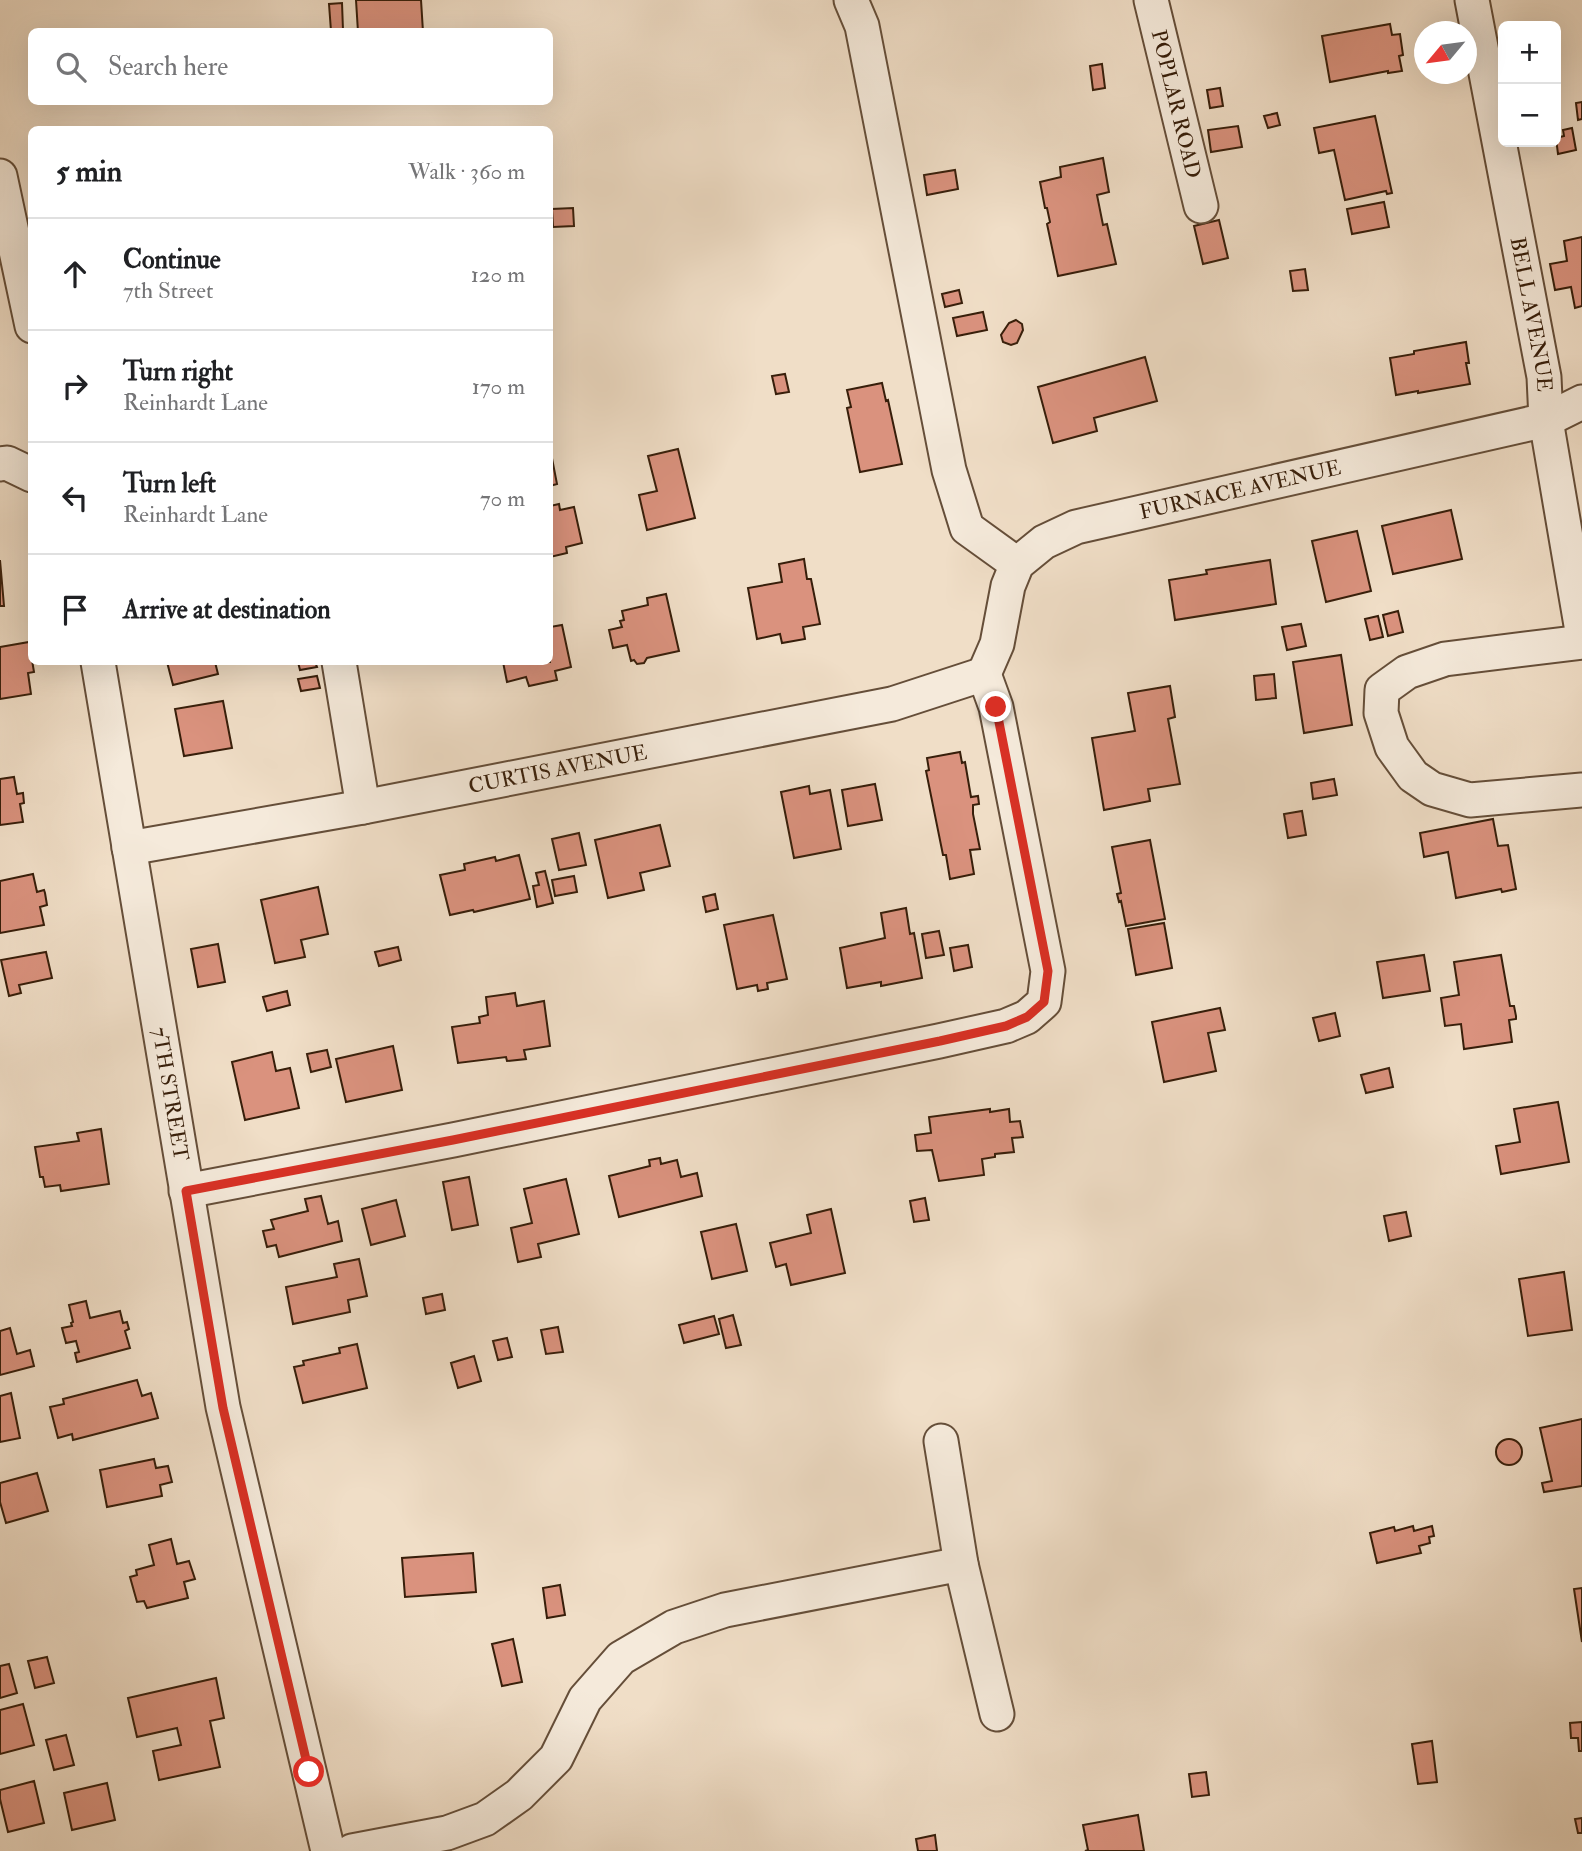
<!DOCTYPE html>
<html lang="en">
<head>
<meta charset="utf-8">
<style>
  body { margin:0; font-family:"IM FELL Double Pica",serif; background:#f2f2f2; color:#202124 }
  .controls { position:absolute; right:21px; top:21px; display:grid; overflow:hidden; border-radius:10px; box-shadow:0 7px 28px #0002 }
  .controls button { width:63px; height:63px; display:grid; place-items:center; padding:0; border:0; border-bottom:2px solid #e0e0e0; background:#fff; color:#202124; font:35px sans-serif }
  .compass { position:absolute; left:1414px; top:21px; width:63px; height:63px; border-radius:50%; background:#fff; box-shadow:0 7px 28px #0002; rotate:241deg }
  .stop { position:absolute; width:21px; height:21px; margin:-16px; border:5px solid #d93025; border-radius:50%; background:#fff }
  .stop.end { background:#d93025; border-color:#fff; box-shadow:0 2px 7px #0008 }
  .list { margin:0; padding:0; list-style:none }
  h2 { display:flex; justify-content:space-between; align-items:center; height:91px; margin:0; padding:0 28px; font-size:30px }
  h2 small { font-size:23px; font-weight:400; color:#757577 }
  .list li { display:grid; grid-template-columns:46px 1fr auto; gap:21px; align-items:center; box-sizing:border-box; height:112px; padding:0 28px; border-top:2px solid #e0e0e0 }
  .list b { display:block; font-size:26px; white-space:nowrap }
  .list p { margin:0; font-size:23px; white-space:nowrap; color:#757577 }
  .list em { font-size:23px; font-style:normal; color:#757577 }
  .icon { flex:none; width:38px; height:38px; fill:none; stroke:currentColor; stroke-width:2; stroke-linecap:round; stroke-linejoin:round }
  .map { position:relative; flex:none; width:1582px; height:1851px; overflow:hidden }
  .search { position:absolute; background:#fff; box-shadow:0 7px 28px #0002; left:28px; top:28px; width:525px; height:77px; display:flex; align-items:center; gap:18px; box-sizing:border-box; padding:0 24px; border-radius:10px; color:#757577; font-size:26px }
  .panel { position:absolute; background:#fff; box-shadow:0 7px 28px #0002; left:28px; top:126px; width:525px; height:539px; border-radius:10px }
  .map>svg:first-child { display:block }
  .building { fill:#da927e; stroke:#371e0a; stroke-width:2 }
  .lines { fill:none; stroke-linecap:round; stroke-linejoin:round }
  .minor-casing { stroke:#654e39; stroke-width:37 }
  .minor { stroke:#f5eadb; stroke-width:33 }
  .route { stroke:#d93025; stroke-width:9 }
  .labels { text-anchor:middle; stroke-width:5; stroke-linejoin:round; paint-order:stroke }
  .street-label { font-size:21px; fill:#371e0a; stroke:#f5eadb }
</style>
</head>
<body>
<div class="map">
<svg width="1582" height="1851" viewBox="0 0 1582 1851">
  <rect width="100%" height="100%" fill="#f0dec7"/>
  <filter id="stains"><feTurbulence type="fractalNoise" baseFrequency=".00286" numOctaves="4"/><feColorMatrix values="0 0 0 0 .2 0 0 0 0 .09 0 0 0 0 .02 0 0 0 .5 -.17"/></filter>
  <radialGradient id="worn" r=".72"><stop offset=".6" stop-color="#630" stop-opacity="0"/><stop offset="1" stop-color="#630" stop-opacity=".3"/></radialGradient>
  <!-- building -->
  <path class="building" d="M356 0H421L423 32H358Z
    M342 3 343 30 331 31 329 4Z
    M1390 24 1392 35 1400 34 1403 55 1399 56 1402 71 1388 73V71L1330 82 1322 36Z
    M1102 64 1105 88 1093 90 1090 66Z
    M1220 88 1223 106 1210 108 1207 90Z
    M1582 102V119L1578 120 1576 103Z
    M1277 113 1280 125 1268 128 1264 116Z
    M1375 116 1392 193 1387 194 1386 191 1345 200 1334 150 1319 153 1314 128Z
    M1238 126 1242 147 1211 152 1208 130Z
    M1572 128 1576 150 1558 154 1556 138 1564 136 1563 130Z
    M1103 158 1109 192 1097 195 1103 225 1107 224 1116 264 1058 276 1047 224 1050 222 1047 208H1045L1040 182 1061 177 1060 167Z
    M955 170 958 189 927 195 924 175Z
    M1384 202 1389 227 1352 234 1347 209Z
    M573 208 574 226 553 227 552 209Z
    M1219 220 1228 258 1203 264 1194 226Z
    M1582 237V306L1575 308 1571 287 1555 290 1550 264 1567 261 1564 241Z
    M1305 269 1308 290 1293 291 1290 271Z
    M959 290 962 303 945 307 942 294Z
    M983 312 987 330 957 336 953 318Z
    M1016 320 1022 324 1023 330 1017 343 1011 345 1003 342 1001 335 1009 323Z
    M1466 342 1469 363H1466L1470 384 1418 393V391L1396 395 1390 358 1414 354V351Z
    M1145 357 1157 401 1094 418 1097 431 1053 443 1038 387Z
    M785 374 789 392 776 394 772 376Z
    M882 383 886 401 888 400 902 464 860 472 847 408 851 407 847 390Z
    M550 448 557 484 550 486Z
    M678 449 695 518 647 530 639 495 657 491 648 456Z
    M559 504 560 510 574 507 582 543 566 547 567 553 550 557V506Z
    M1451 510 1462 559 1393 574 1382 526Z
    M1357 531 1371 591 1326 602 1312 541Z
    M804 559 807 579H811L820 624 803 627 805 639 782 643 780 634 757 639 748 588 782 582 779 564Z
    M0 560 4 606H0Z
    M1270 560 1276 604 1175 620 1169 580 1207 574 1206 570Z
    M666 594 679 651 647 658 644 663 637 664 634 660 631 661 627 645 613 648 609 630 622 627 620 621 624 620 622 611 648 605 647 598Z
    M1398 611 1403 632 1388 636 1383 615Z
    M1378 616 1383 637 1370 640 1365 619Z
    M1301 624 1306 646 1287 650 1282 627Z
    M562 625 571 667 555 671 557 680 529 686 526 677 507 682 503 662H550V627Z
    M29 642 34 672 28 673 31 694 0 699V647Z
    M1341 655 1352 725 1304 733 1293 662Z
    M167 662H215L218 674 173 685Z
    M298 662H315L317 667 300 670Z
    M1274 674 1276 698 1256 700 1254 676Z
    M317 676 320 688 301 691 298 679Z
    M1170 686 1175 717 1168 719 1180 784 1148 789 1150 801 1104 810 1092 738 1135 731 1128 693Z
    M223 701 232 748 184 756 175 709Z
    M960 752 962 763 965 762 971 797 978 796 979 804 973 805V814L980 849 970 850 974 874 950 879 946 855H943L926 771 929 770 927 758Z
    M14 777 17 794 23 793 24 803 20 804 23 822 0 825V779Z
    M1334 779 1337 795 1313 799 1311 783Z
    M875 784 882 820 848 826 842 790Z
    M809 786 810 794 830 790 841 849 794 858 781 792Z
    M1302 811 1306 835 1288 838 1284 814Z
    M1493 819 1498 846 1508 845 1516 889 1502 892 1501 889 1456 898 1448 852 1424 857 1420 833Z
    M660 825 670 866 640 873 644 890 608 898 595 840Z
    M579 833 586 865 559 870 552 839Z
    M1150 840 1165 919 1126 926 1121 901 1119 902 1117 894 1121 893 1112 847Z
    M519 855 530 899 474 912 473 910 450 915 440 875 465 870 464 864 495 857 496 861Z
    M545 871 553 903 537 907 533 886 539 885 536 873Z
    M33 874 37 892 44 890 45 893 47 905 40 907 44 925 0 933V881Z
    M574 876 577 892 555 896 552 880Z
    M318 887 328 934 301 940 305 957 275 963 261 900Z
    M715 894 718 909 706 912 703 897Z
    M906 908 910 934 914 933 922 978 881 986V982L847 988 840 948 885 938 881 913Z
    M773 915 787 979 767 983 768 989 758 991 757 985 737 989 724 925Z
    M1164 923 1172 968 1136 975 1128 929Z
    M939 931 944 955 926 958 922 934Z
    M218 944 225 982 198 987 191 949Z
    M968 945 972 967 954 971 950 948Z
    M398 947 401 960 379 966 375 952Z
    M46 952 52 978 19 985 21 993 9 996 1 960Z
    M1424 955 1430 991 1383 998 1377 962Z
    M1501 955 1510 1006H1514L1516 1016V1019L1509 1020 1512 1042 1464 1049 1461 1024 1445 1026 1441 998 1459 995 1454 962Z
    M287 991 290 1005 267 1011 263 997Z
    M515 993 517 1006 544 1001 550 1046 524 1050 526 1059 507 1061 506 1057 458 1063 452 1027 480 1023 479 1017 488 1015 486 997Z
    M1220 1008 1225 1030 1208 1033 1216 1071 1164 1082 1152 1022Z
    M1335 1013 1340 1036 1319 1041 1313 1018Z
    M393 1046 402 1090 346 1102 336 1059Z
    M327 1050 331 1067 311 1072 307 1054Z
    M272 1052 276 1071 290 1068 299 1108 245 1120 232 1062Z
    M1389 1068 1393 1087 1366 1093 1361 1075Z
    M1558 1102 1569 1162 1501 1174 1496 1146 1520 1142 1514 1109Z
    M990 1109V1112L1009 1109 1010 1122 1020 1121 1023 1137 1012 1138 1014 1152 995 1154V1157L982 1159 984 1175 939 1181 932 1150 917 1151 915 1135 931 1133 929 1117Z
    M101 1129 109 1184 61 1191 60 1185 45 1187 43 1177H40L35 1147 79 1141 77 1133Z
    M660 1158 661 1164 677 1160 681 1177 697 1173 702 1196 619 1217 609 1176 650 1166 649 1160Z
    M469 1177 478 1225 452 1230 443 1182Z
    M566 1179 579 1234 538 1244 541 1257 518 1262 511 1228 532 1223 524 1189Z
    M321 1196 328 1224 338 1221 342 1241 279 1257 276 1245 267 1247 263 1231 274 1229 271 1220 308 1211 305 1199Z
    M925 1198 929 1220 914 1222 910 1201Z
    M396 1200 405 1236 371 1245 362 1209Z
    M831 1209 845 1273 791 1285 786 1264 776 1267 770 1243 811 1233 807 1215Z
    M1406 1212 1411 1236 1389 1241 1384 1216Z
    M736 1224 747 1271 712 1279 701 1232Z
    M359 1259 367 1296 348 1300 350 1312 293 1324 286 1287 337 1277 334 1264Z
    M1564 1272 1572 1330 1528 1336 1519 1279Z
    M442 1294 445 1310 426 1314 423 1298Z
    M86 1301 90 1318 120 1311 123 1323 127 1322 129 1329 125 1331 130 1348 77 1362 75 1353 79 1352 76 1341 66 1343 62 1328 72 1326 71 1323 73 1322 69 1305Z
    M733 1315 741 1345 726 1348 719 1319Z
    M714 1316 719 1334 684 1343 679 1325Z
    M558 1327 563 1352 546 1354 541 1330Z
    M10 1328 17 1354 30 1350 34 1366 0 1375V1331Z
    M507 1338 512 1357 498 1360 493 1341Z
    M357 1344 367 1388 303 1403 294 1367 304 1365 303 1361 340 1353 339 1348Z
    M474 1356 481 1381 458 1388 451 1363Z
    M137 1380 142 1396 151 1393 158 1418 73 1440 72 1434 58 1438 50 1407 64 1404 63 1399Z
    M11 1393 20 1438 0 1442V1396Z
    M1582 1419V1486L1544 1492 1542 1483 1552 1481 1540 1428Z
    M1496 1452a13 13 0 1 1 26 0a13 13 0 1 1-26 0Z
    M154 1459 156 1468 168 1466 172 1482 160 1485 162 1496 107 1507 100 1470Z
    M37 1473 48 1511 6 1523 0 1502V1483Z
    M1413 1526 1414 1531 1432 1526 1434 1536 1429 1537 1430 1543 1419 1546 1421 1553 1377 1563 1370 1533 1394 1527 1395 1531Z
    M171 1539 177 1564 189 1561 195 1579 184 1582 188 1598 147 1608 144 1601 137 1602 130 1577 137 1575 136 1570 154 1565 149 1545Z
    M473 1553 476 1592 405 1597 402 1558Z
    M560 1585 565 1615 547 1618 543 1588Z
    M1582 1588V1642L1574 1589Z
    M513 1639 522 1682 502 1686 492 1644Z
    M47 1657 54 1683 35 1688 28 1661Z
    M9 1664 17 1693 0 1698V1666Z
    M216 1678 224 1718 210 1721 220 1767 159 1780 153 1751 181 1745 177 1728 137 1737 128 1698Z
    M23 1704 34 1745 0 1754V1710Z
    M1582 1722V1751H1579L1578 1738H1571L1570 1723Z
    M66 1735 74 1765 54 1770 46 1740Z
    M1432 1741 1437 1782 1418 1784 1412 1744Z
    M1206 1772 1209 1795 1192 1797 1189 1774Z
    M34 1781 44 1823 8 1832 0 1799V1790Z
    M107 1783 115 1820 72 1830 64 1793Z
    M1138 1815 1144 1851H1085L1088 1850 1083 1825Z
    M1582 1818V1833H1578L1575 1819Z
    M935 1835 937 1851H918L916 1839Z"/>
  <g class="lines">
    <defs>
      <g id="minor">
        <path d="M851 0 862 26 949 470 967 528 1017 564"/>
        <path id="s1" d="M1151 0 1201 206"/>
        <path id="s2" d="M1472 0 1544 377 1546 420 1582 631"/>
        <path d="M0 176 32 326"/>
        <path d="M0 464 7 463 32 475"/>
        <path d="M1582 642 1445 659 1407 672 1382 690 1381 713 1392 747 1413 776 1432 789 1470 800 1582 790"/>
        <path id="s3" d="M98 662 223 1407 328 1851"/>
        <path d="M339 662 363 807"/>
        <path id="s4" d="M984 674 997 644 1008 586 1017 564 1044 542 1076 527 1546 420 1582 402"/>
        <path id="s5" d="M129 848 363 807 892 704 984 674"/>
        <path d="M186 1191 453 1140 939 1041 1006 1026 1027 1017 1044 1002 1048 971 996 707 984 674"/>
        <path d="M941 1441 961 1564 997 1714"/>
        <path d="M352 1851 447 1833 485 1819 519 1795 556 1758 585 1699 621 1658 674 1627 725 1610 961 1564"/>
      </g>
    </defs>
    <!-- minor casing -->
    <use href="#minor" class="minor-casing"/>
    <!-- minor -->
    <use href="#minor" class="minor"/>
  </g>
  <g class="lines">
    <!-- route -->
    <path class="route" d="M309 1772 223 1408 186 1191 453 1140 940 1041 1006 1026 1027 1017 1044 1002 1048 971 996 707"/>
  </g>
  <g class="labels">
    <!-- street labels -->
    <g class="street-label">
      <text dy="7" stroke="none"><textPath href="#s1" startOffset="107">POPLAR ROAD</textPath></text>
      <text dy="7" stroke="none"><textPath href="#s2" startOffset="320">BELL AVENUE</textPath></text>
      <text dy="7" stroke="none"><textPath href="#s4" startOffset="354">FURNACE AVENUE</textPath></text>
      <text dy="7" stroke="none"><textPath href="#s5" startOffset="436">CURTIS AVENUE</textPath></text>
      <text dy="7" stroke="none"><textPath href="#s3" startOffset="438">7TH STREET</textPath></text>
    </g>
  </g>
  <rect width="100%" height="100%" filter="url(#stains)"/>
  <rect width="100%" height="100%" fill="url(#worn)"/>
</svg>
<div class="controls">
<button>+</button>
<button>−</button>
</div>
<svg class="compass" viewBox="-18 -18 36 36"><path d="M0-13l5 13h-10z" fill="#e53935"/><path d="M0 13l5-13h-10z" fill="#757577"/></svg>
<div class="stop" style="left:309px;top:1772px"></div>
<div class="stop end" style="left:996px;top:707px"></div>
<div class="search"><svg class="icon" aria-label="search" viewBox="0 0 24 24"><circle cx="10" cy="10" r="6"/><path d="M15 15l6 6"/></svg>Search here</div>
<section class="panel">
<h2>5 min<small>Walk · 360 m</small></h2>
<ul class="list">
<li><svg class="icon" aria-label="ahead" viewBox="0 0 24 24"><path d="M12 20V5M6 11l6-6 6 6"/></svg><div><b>Continue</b><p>7th Street</p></div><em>120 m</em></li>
<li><svg class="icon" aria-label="right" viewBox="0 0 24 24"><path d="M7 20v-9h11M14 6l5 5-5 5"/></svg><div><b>Turn right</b><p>Reinhardt Lane</p></div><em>170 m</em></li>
<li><svg class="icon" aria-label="left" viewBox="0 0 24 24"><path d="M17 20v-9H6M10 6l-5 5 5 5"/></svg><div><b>Turn left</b><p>Reinhardt Lane</p></div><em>70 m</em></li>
<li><svg class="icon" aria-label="arrive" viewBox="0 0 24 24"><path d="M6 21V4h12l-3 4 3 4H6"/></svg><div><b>Arrive at destination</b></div></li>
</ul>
</section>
</div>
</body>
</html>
